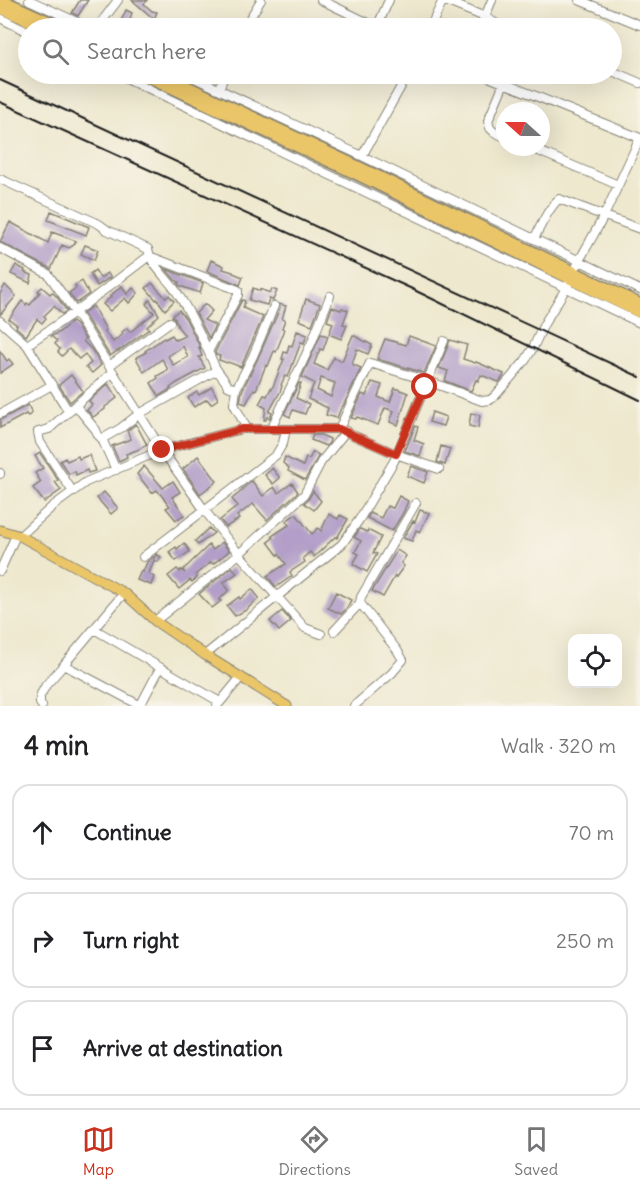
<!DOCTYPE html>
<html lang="en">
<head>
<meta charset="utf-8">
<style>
  body { margin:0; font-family:Delius,sans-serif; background:#f6f6f6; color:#202124 }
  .controls { position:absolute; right:18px; bottom:18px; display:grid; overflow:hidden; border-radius:12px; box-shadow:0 6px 24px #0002 }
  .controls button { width:54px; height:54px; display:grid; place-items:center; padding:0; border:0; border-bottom:2px solid #e0e0e0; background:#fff; color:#202124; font:30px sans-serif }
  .compass { position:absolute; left:496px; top:102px; width:54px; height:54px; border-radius:50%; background:#fff; box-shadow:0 6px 24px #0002; rotate:291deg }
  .stop { position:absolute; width:18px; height:18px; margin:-14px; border:4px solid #c8321e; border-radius:50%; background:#fff }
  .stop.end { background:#c8321e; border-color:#fff; box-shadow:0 2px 6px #0008 }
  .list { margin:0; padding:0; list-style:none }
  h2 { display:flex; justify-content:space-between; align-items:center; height:78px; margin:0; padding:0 24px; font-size:26px }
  h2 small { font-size:20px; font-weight:400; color:#757577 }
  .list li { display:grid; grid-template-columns:39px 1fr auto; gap:18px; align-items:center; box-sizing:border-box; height:96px; margin:0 12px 12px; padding:0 12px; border:2px solid #e0e0e0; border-radius:18px }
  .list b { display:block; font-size:22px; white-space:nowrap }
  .list em { font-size:20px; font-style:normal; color:#757577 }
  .icon { flex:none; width:33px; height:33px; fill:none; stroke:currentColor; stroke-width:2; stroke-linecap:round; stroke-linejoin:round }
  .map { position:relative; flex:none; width:640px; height:706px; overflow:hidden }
  .search { position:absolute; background:#fff; box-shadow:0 6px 24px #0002; left:18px; right:18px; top:18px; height:66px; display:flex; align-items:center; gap:15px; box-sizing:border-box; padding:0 21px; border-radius:33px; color:#757577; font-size:22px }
  .sheet { height:402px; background:#fff }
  nav { display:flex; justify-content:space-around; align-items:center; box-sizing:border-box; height:84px; border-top:2px solid #e0e0e0; background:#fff; font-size:16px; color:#757577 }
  nav a { display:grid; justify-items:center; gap:3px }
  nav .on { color:#c8321e }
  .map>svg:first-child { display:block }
  .building { fill:#b29ec8; fill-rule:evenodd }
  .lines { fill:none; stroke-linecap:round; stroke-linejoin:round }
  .minor-casing { stroke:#858275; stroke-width:10 }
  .major-casing { stroke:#858275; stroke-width:11 }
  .highway-casing { stroke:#858275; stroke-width:13 }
  .minor { stroke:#fff; stroke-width:8 }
  .major { stroke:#ebc669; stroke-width:9 }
  .highway { stroke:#ebc669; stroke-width:10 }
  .rail { stroke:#1c1c1c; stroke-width:2 }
  .route { stroke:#c8321e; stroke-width:8 }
</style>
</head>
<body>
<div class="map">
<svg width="640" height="706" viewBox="0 0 640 706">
  <rect width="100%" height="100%" fill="#f7f3e8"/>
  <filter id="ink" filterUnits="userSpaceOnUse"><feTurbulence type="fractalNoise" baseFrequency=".0167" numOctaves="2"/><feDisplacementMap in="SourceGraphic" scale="12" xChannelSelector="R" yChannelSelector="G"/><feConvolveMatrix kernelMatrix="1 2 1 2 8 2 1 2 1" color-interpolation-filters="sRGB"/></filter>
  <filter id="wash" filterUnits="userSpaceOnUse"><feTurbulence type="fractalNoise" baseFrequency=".008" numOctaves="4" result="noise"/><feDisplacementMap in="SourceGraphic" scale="24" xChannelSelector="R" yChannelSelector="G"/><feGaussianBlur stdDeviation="1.35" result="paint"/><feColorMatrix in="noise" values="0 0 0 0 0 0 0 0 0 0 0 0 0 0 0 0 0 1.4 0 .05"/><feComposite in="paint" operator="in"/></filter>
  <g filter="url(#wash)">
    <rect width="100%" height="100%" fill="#eee8ce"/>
    <g id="blocks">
      <!-- building -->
      <path class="building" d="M80 0H88L78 16 72 13Z
        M132 0H147L144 4 152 11 157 12 154 19Z
        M126 10 132 13 130 19 147 27 149 20 153 22 151 28H118Z
        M51 211 89 227 86 235 48 220Z
        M10 222 48 243 52 232 76 241 74 245 69 248 62 245 51 269 0 242Z
        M85 245 98 250 94 260 81 254Z
        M211 260 224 266 223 269 233 272V273L243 277 240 285 207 271Z
        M16 265 25 270 24 272 32 275 30 283 11 274Z
        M166 269 203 283 200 293 180 286 178 284 179 282 175 280Z
        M95 270 100 278 107 273 111 277 97 286 90 274Z
        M82 281 89 294 76 303 69 293 76 288 75 285Z
        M152 283 166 298 169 295 174 301 165 310 157 299 156 300 146 288Z
        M5 285 16 296 0 315V294Z
        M122 286 127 294 133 288 138 293 129 303 125 298 110 311 103 304 111 297 110 296Z
        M42 287 50 294 52 292 57 297 67 311 62 314 54 306 44 316 46 318 42 323 37 319 26 336 16 327 17 325 9 319 22 301 26 305 27 303 30 305 40 292 38 291Z
        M253 288 260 291V289L270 293 272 289 277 291 273 300 269 299 267 305 249 300Z
        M306 299 320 304 312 325 299 320Z
        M150 300 159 315 147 327 149 329 119 351V350L110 356 83 313 93 306 106 330 104 331 113 342 123 334 122 332 127 328 130 332 154 313 146 304Z
        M242 300 245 301 243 308 263 317 241 367 228 362 227 363 219 360 220 356 216 355 215 352Z
        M205 304 212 311 204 320 215 325 209 338 196 313Z
        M279 304 286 306 282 319 285 320 282 328 284 329 281 337H282L276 352 274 351 268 366 266 365 256 390 254 389 246 404 240 402 242 391 258 358 280 308Z
        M332 307 341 310 342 308 348 310 343 324 347 325 341 339 329 334 333 323 327 321Z
        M179 310 186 319 201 349 199 348 202 356 199 357 205 368 177 383 170 388 171 389 159 396 151 383 158 378 157 376 168 370 162 359 144 372 136 358 146 352 145 351 164 338 165 339 172 335 175 340 185 336 178 327 175 319 172 316ZM183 346 188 357 173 365 168 356Z
        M72 322 76 325 85 339 83 341 92 350 101 365 92 373 86 367 91 363 85 354 79 359 69 349 62 356 58 352 60 349 55 344 57 341 51 336 58 333Z
        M297 331 307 335 304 343 301 342 288 377 285 376 281 385 282 386 280 392 269 412H272L270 418 267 417 266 420H264L266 408 259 404 264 395 267 396 271 388 272 389 284 359H282L284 352 287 353 289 345 292 346Z
        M321 334 328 336 323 350 320 349 314 364 327 370 334 357 342 361 353 335 372 345 368 354 357 349 352 364 361 368 343 406 341 408 337 418 326 415 328 408 308 399 314 383 302 377ZM321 378 335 383 331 397 317 390Z
        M409 336 436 346 424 373 377 359 385 339 406 345Z
        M450 340 467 345 463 359 475 363 476 362 504 374 503 377 499 382 481 375 478 381 476 380 471 391 445 381 448 371 439 368Z
        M0 351 7 361 9 359 13 364 0 373Z
        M71 375 83 391 70 402 59 385Z
        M372 382 382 385 378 397 390 402 395 388 408 393 398 425 390 422 394 411 385 408 378 425 357 417 356 419 351 418 362 394 366 396Z
        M299 383H301L296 398 309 404 305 414 293 410 290 417 284 414Z
        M108 384 117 398 105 407V409L93 417 87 410 92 405 89 401Z
        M212 387 218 399 211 404 207 399 194 407 188 398 197 392 199 395Z
        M28 405 32 413 28 416 26 414 0 428V420Z
        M432 412 446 417 443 426 429 422Z
        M471 413 480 415 478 428 469 426Z
        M136 424 147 445 137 450 126 454 127 457 119 461 112 446 131 439 127 431Z
        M415 426 418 427 414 440 424 444 420 456 405 451Z
        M313 435H321L330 439 329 443 326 446 311 440Z
        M441 446 450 449 445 465 437 462Z
        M313 452 319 455 305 480 288 471 289 468 283 463 285 457 303 466 306 458 309 459Z
        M40 453 58 480 55 482 61 490 44 502 33 488 41 482 35 473 43 468 35 456Z
        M89 455 95 471 88 473 87 470 76 475 75 471 69 474 60 461 65 458 67 461 78 456 79 459Z
        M198 456 217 481 200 494 183 469Z
        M144 466 163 488 173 481 180 492 172 497 184 515 176 520 166 508 170 506 157 490 152 493 137 474Z
        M411 466 428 472 424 483 407 476Z
        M272 468 280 478 273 484 265 475Z
        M252 481 263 496 274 487 278 493 292 483 298 492 267 520 253 504 237 516 239 519 226 527 220 520 238 506 232 499 243 490 242 489Z
        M313 491 321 501 314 510 304 503 309 498Z
        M104 492 118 508 111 514 97 498Z
        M399 496 408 501 403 513 392 531 367 518 370 513 381 518 387 506 393 508Z
        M420 510 429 513 420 532 416 530 412 541 403 538 413 521 415 522Z
        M296 514 312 534 318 528 321 531 329 514 338 519 340 515 348 519 337 538 335 537 314 557 310 552 303 558 305 562 290 572 292 576 276 587 267 576 286 564 279 554 278 555 268 542 273 538 272 536 289 525 286 521Z
        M209 528 214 533 198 545 195 541Z
        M360 529 367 532 368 530 381 537 373 553 377 554 367 572 353 564 359 554 355 552 361 541 354 537Z
        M222 542 229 551 213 564 211 562 195 575 197 578 192 582 190 580 179 589 168 576 177 569 180 572 181 570 185 573 183 570 209 545 213 550Z
        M184 543 189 550V552L176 561 169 552 176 547 177 549Z
        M397 550 406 556 401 563 404 566 396 577 395 576 383 597 372 591Z
        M156 554 161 557 158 562 154 560 149 574 154 577 151 585 137 580 141 571 143 572 147 562 153 557 154 558Z
        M232 567 237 573 223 583 229 590 219 600 221 601 212 608 199 594Z
        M252 589 259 598 246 610 235 616 227 606 239 597 240 599Z
        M336 592 351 600 346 609 341 614 328 608Z
        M282 611 291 621 279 631 270 621Z"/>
    </g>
  </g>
  <g filter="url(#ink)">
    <use href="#blocks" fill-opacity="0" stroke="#858275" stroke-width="1.5"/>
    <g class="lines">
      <defs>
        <path id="minor" d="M29 0 90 28
          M321 0 379 28
          M443 0 485 17 504 28
          M579 0 640 25
          M485 17 492 0
          M0 18 28 32
          M377 27 389 0
          M97 28 118 0
          M244 28 261 0
          M430 28 443 0
          M612 71 640 83
          M118 74 640 323
          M186 74 362 156 640 290
          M481 74 640 138
          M504 83 488 121 490 128 494 132 505 137
          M219 89 225 74
          M529 147 618 185
          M362 156 408 74
          M0 179 99 224 107 230 148 249C151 265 167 278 176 291 192 315 204 341 215 367 219 374 225 379 228 386L236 389
          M534 239C541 226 548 208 559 199L640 229
          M0 248 48 274 75 312 162 450 205 511 239 554 305 628 321 634
          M0 321 27 345 69 412
          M27 345 75 312 149 256 238 290V295L209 350
          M109 366 170 322
          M76 406 96 430 98 435 102 439 116 470
          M0 414 52 385
          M247 429 234 404 236 389 253 356 274 306
          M271 429 311 344 330 296
          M339 429 370 363 428 381 482 401 490 400 495 396 525 361 533 348 544 324 571 280 579 261 604 216 640 138
          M102 439 121 428 139 414 217 370
          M0 473V474
          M73 492 40 442 38 432 49 429 113 372
          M20 536 53 506 86 482 162 450 242 429H339L396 454 439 469
          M143 557 276 455 283 443 286 429
          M0 571 16 535
          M155 621 239 554 304 495 321 462 346 431
          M94 629 220 702
          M334 631 360 603 361 597 416 503
          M205 655 342 544 359 520 394 461 444 341
          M64 665 141 706
          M42 706 40 703V696L46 685 62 667 124 593
          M140 706 160 668
          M217 706 241 677
          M354 706 392 673 403 660 397 650 360 603"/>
        <path id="major" d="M0 530 20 536 124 593 155 621 205 655 287 706"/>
        <path id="highway" d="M2 0 64 28
          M0 8 45 28
          M142 74 352 172 640 313
          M161 74 355 165 640 304"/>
      </defs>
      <!-- minor casing -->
      <use href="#minor" class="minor-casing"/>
      <!-- major casing -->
      <use href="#major" class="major-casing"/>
      <!-- highway casing -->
      <use href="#highway" class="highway-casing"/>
      <!-- minor -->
      <use href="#minor" class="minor"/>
      <!-- major -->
      <use href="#major" class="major"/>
      <!-- highway -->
      <use href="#highway" class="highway"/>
      <!-- rail -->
      <path class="rail" d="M0 80 640 377
        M0 102 410 288 640 400"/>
    </g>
  </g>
  <g class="lines" filter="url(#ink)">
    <!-- route -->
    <path class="route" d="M162 450 242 429H339L396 454 425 387"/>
  </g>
</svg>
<div class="controls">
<button><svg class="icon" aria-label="locate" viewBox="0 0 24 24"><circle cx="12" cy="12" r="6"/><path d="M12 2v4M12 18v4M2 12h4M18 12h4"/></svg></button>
</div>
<svg class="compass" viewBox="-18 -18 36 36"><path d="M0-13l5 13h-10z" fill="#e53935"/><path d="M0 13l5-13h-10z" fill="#757577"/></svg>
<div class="stop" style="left:425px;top:387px"></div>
<div class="stop end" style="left:162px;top:450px"></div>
<div class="search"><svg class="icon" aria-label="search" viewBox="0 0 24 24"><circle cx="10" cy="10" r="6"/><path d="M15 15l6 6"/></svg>Search here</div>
</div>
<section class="sheet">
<h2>4 min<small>Walk · 320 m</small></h2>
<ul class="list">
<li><svg class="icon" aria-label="ahead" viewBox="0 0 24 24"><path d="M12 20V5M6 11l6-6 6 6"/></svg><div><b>Continue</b></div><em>70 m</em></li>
<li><svg class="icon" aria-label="right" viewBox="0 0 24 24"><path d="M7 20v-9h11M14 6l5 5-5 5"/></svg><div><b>Turn right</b></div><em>250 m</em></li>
<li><svg class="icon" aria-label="arrive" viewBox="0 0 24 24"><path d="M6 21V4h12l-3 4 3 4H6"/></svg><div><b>Arrive at destination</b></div></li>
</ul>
</section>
<nav>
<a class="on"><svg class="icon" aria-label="map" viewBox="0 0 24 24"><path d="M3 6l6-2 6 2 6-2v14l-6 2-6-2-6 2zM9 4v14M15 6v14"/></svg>Map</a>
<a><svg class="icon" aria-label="directions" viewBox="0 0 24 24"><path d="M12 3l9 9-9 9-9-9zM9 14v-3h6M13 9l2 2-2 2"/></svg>Directions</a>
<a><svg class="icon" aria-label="saved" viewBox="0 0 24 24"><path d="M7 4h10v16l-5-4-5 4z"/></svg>Saved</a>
</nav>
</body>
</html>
